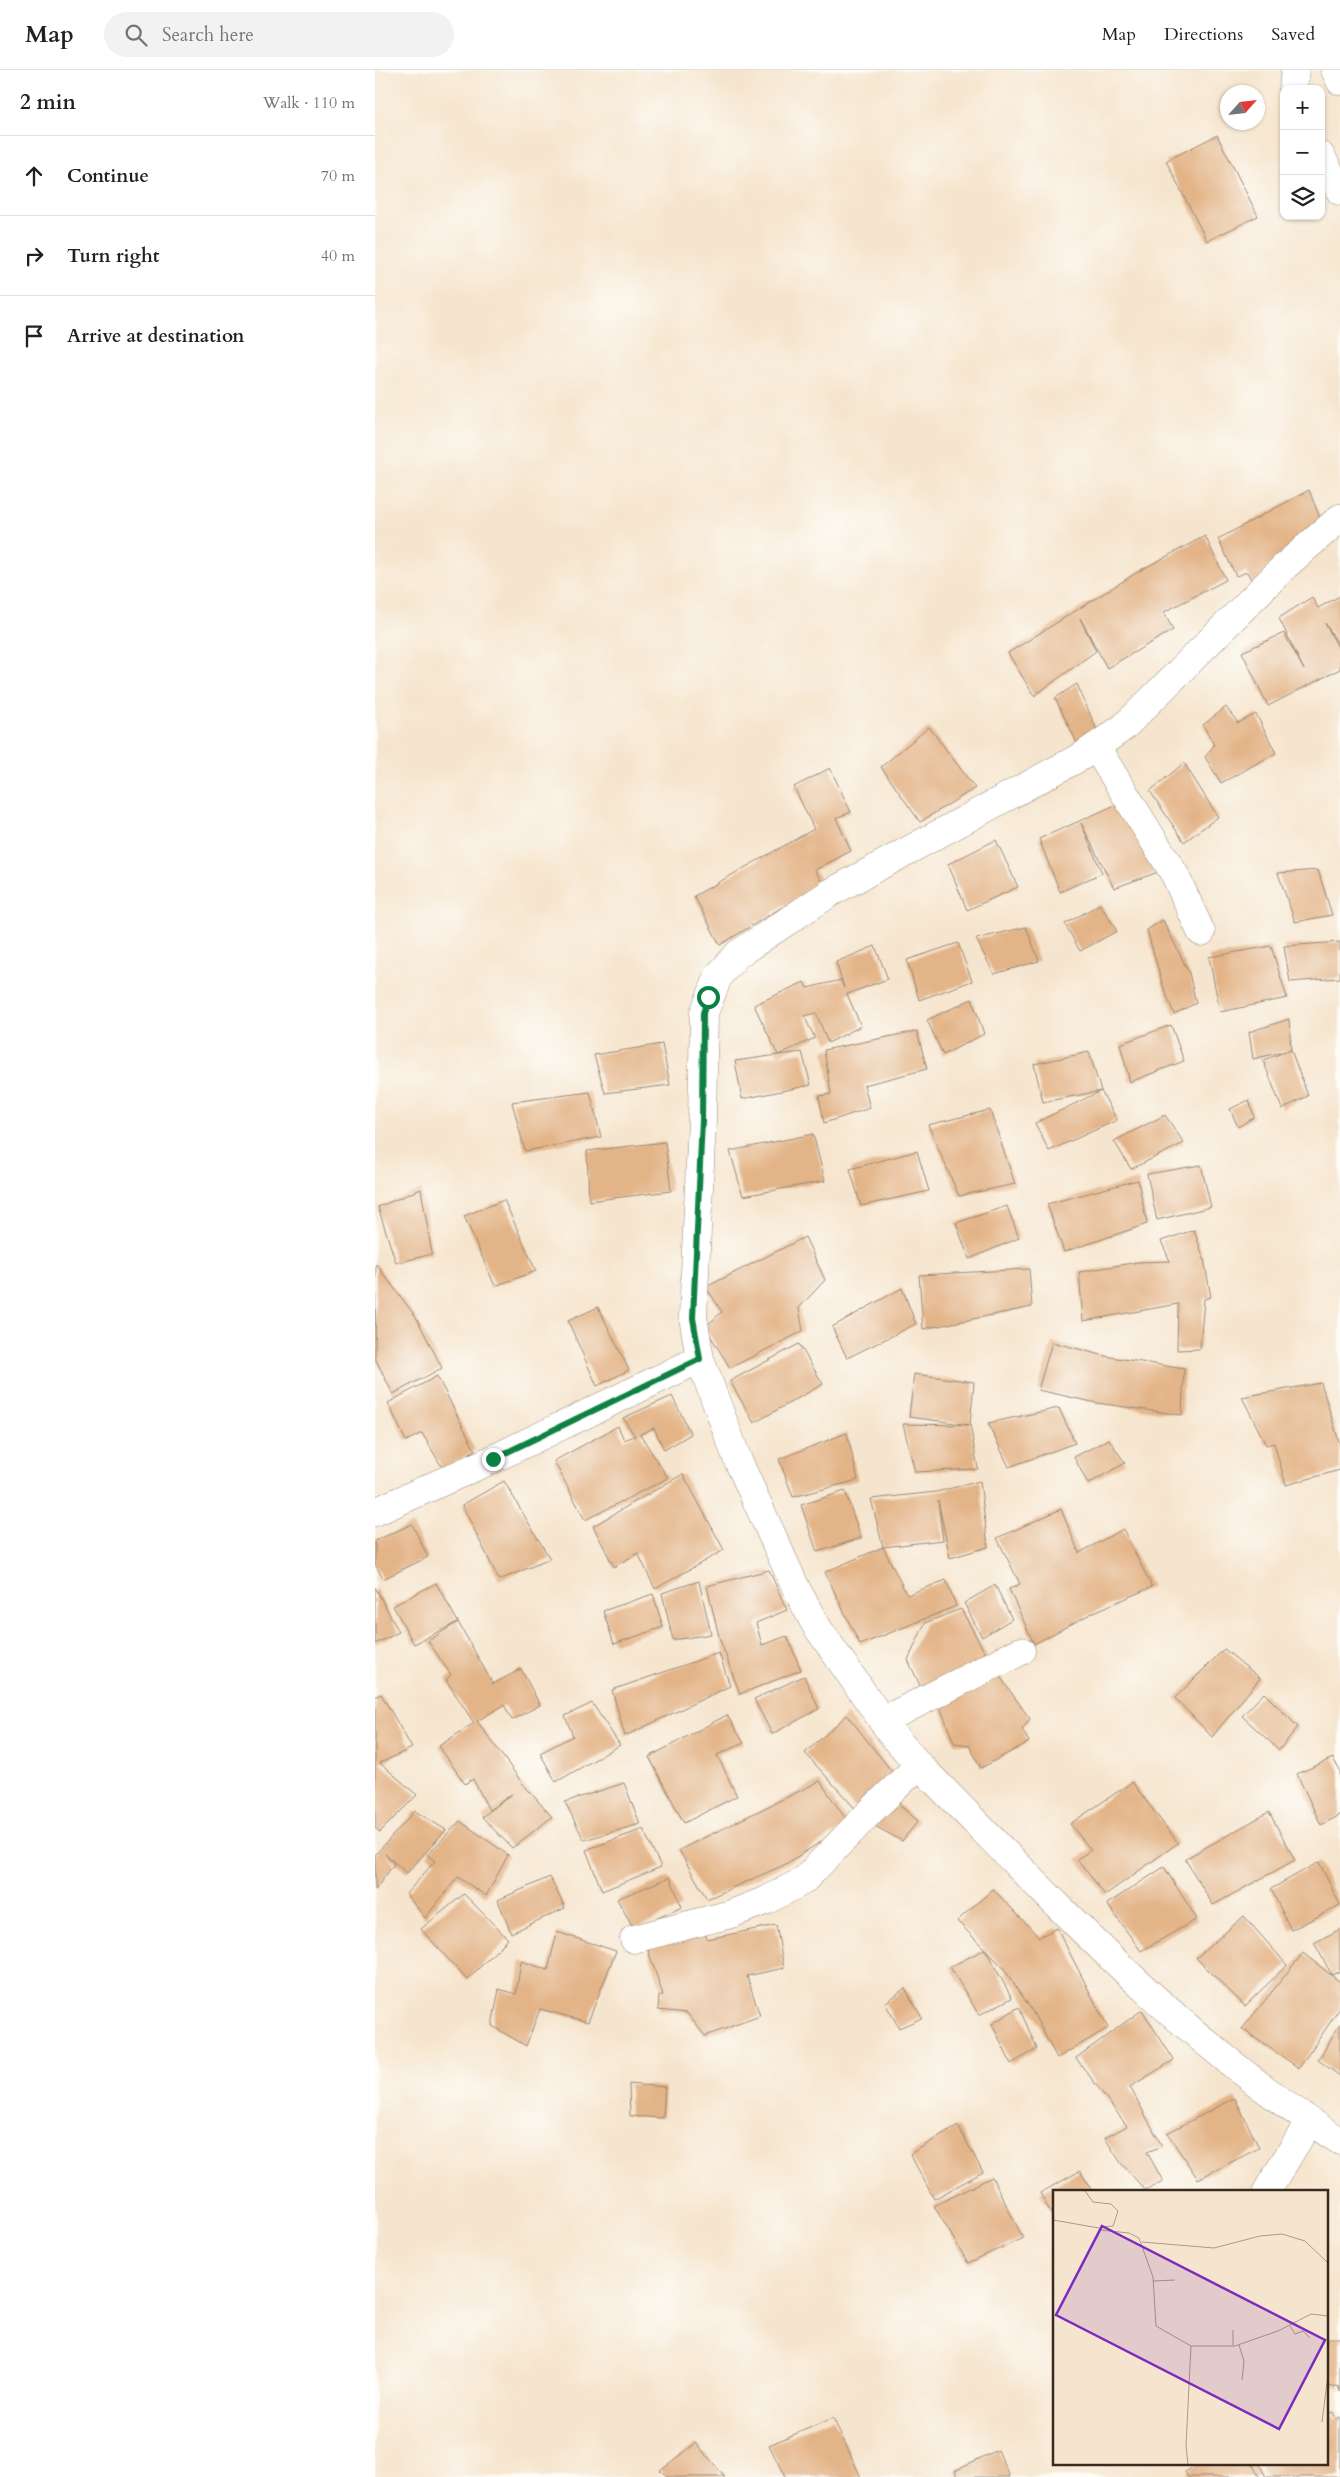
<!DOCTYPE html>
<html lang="en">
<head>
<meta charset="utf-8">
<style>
  body { margin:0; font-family:Cardo,serif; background:#f2f2f2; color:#202124 }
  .controls { position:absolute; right:15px; top:15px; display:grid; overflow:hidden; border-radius:10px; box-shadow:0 1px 4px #0004 }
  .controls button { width:45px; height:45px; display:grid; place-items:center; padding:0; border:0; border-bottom:1px solid #e0e0e0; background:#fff; color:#202124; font:25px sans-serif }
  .compass { position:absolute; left:845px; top:15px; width:45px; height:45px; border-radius:50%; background:#fff; box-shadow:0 1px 4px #0004; rotate:63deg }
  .stop { position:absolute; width:15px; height:15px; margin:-11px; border:4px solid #0b8043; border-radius:50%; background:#fff }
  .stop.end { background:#0b8043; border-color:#fff; box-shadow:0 1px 5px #0008 }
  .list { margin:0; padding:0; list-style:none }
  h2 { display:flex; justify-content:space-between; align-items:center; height:65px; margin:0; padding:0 20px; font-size:21px }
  h2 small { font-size:16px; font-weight:400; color:#757577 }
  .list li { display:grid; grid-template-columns:32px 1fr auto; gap:15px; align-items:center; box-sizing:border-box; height:80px; padding:0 20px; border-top:1px solid #e0e0e0 }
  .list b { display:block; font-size:19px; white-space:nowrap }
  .list em { font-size:16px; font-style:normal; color:#757577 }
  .icon { flex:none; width:28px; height:28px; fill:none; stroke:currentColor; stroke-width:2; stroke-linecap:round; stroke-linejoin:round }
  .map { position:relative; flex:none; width:965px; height:2407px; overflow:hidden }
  header { display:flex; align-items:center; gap:30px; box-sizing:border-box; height:70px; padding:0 25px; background:#fff; border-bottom:1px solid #e0e0e0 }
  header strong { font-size:24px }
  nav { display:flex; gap:28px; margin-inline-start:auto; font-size:18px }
  .search { width:350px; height:45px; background:#f2f2f2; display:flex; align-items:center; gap:12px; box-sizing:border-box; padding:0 18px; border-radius:28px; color:#757577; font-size:19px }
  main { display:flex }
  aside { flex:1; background:#fff }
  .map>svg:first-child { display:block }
  .building { fill:#e3b487 }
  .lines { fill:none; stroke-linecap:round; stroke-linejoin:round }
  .minor-casing { stroke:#988876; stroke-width:29 }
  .tertiary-casing { stroke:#988876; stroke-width:29 }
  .minor { stroke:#fff; stroke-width:28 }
  .tertiary { stroke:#fff; stroke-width:28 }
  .route { stroke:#0b8043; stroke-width:6 }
  .inset-road { fill:none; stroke:#ab9a88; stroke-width:1 }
  .view { fill:#7b2cbf; fill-opacity:0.15; stroke:#7b2cbf; stroke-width:2.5 }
  .inset-edge { fill:none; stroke:#3b2a1e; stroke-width:2.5 }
</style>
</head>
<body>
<header>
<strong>Map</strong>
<div class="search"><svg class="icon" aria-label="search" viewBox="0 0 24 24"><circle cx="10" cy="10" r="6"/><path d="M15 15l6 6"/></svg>Search here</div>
<nav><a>Map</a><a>Directions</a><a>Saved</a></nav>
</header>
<main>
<aside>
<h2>2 min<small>Walk · 110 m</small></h2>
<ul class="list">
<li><svg class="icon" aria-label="ahead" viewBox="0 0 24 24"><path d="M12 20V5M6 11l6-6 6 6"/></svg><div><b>Continue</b></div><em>70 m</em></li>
<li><svg class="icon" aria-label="right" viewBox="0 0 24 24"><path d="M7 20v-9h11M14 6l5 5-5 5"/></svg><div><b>Turn right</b></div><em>40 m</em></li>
<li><svg class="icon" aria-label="arrive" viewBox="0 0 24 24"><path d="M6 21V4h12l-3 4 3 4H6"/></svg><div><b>Arrive at destination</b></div></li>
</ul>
</aside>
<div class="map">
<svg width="965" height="2407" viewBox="0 0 965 2407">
  <rect width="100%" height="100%" fill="#fdfcf7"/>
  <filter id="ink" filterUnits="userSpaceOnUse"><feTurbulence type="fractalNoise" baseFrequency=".02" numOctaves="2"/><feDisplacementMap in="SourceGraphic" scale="10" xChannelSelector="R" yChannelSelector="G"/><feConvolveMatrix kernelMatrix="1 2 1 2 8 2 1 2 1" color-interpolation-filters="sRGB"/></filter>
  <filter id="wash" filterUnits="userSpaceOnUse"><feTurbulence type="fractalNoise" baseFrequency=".0096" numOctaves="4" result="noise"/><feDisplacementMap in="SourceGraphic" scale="20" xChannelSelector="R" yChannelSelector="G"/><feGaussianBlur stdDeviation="1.12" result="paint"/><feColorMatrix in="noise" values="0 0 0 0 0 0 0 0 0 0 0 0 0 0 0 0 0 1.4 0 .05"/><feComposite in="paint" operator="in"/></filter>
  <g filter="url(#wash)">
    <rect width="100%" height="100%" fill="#f6e5ce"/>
    <g id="blocks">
      <!-- building -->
      <path class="building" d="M842 65 883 146 832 171 791 91Z
        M934 420 950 461 884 523 872 502 861 506 843 469Z
        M830 466 851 510 789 542 798 560 732 598 705 548 721 581 659 626 633 583 766 500Z
        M965 526V577L950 553 965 581V599L893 636 867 582 909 563 929 600 904 548 937 527 943 538Z
        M702 614 724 665 703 675 680 628Z
        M851 637 863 653 881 644 901 683 846 713 830 687 839 675 828 655Z
        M554 657 600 718 545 752 506 697Z
        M809 693 843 747 809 772 775 721Z
        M455 698 476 742 461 748 476 781 440 800 447 813 345 875 319 826 439 759 419 717Z
        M747 732 786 801 739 818 706 753 727 803 685 822 664 769Z
        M621 770 643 817 592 840 573 794Z
        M943 800 957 845 920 852 903 803Z
        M725 834 742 861 705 881 690 854Z
        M788 850 814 903 821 933 799 944 787 913 772 860Z
        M651 857 664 891 619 904 601 869Z
        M965 872V908L915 912 909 876Z
        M583 873 597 911 544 930 532 890Z
        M500 876 513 909 472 924 486 956 453 973 441 943 429 946 440 968 403 985 427 982 436 1015 367 1029 360 991 403 985 379 935 429 912 432 918 466 910 469 918 461 892Z
        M896 876 912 928 845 942 834 887Z
        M597 929 609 964 568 985 552 950Z
        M914 949 916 980 933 1026 907 1039 888 990 916 980 878 989 874 962Z
        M796 955 809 991 755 1012 745 974Z
        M542 961 552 999 489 1015 495 1038 449 1053 444 1026 456 1024 449 980Z
        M287 974 295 1015 230 1023 219 985Z
        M714 982 726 1021 742 1050 674 1081 660 1053 726 1021 668 1032 659 994Z
        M215 1022 226 1067 150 1081 137 1032Z
        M874 1030 879 1047 863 1057 855 1039Z
        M615 1040 640 1114 584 1126 553 1055Z
        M790 1045 809 1073 756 1099 739 1071Z
        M438 1064 450 1111 368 1126 355 1081Z
        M290 1072 296 1121 214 1131 212 1081Z
        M542 1081 554 1121 486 1136 475 1099Z
        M826 1095 836 1137 782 1150 772 1104Z
        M763 1110 772 1154 689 1182 672 1134Z
        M46 1119 57 1184 21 1193 3 1137Z
        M129 1130 161 1201 120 1216 89 1146Z
        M632 1136 644 1168 594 1189 581 1153Z
        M819 1160 829 1189 836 1227 829 1229 825 1279 802 1280 803 1234 708 1251 704 1202 763 1192 795 1191 786 1171Z
        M430 1167 450 1210 424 1238 428 1261 355 1298 330 1257 347 1242 331 1217Z
        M1 1194 41 1247 67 1298 18 1324 0 1288Z
        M654 1199 657 1237 548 1259 544 1205Z
        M527 1218 541 1254 472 1288 457 1257Z
        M223 1237 254 1300 222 1316 193 1251Z
        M677 1272 730 1286 809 1299 807 1345 722 1333 663 1320Z
        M424 1274 448 1314 379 1353 355 1311Z
        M539 1304 599 1312 595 1355 534 1347Z
        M62 1306 100 1380 68 1399 47 1363 31 1371 13 1333Z
        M946 1313 965 1375V1400L911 1415 899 1373 891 1375 867 1327Z
        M297 1326 316 1364 289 1380 279 1358 265 1364 293 1408 210 1450 179 1391 243 1356 249 1370 260 1366 248 1348Z
        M684 1338 700 1373 634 1397 613 1353Z
        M528 1354 595 1355 603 1399 540 1402Z
        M472 1363 483 1410 418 1427 404 1389Z
        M734 1369 750 1393 713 1414 699 1387Z
        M308 1404 349 1480 280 1519 263 1483 239 1497 218 1456Z
        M129 1411 175 1489 124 1510 87 1435Z
        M605 1411 613 1477 575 1488 563 1430 568 1470 508 1477 532 1525 571 1510 581 1536 485 1575 450 1502 508 1477 496 1429 561 1422Z
        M470 1421 486 1468 442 1482 426 1435Z
        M686 1439 704 1483 748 1459 777 1517 719 1542 659 1574 634 1519 645 1514 622 1468Z
        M37 1454 53 1487 8 1509 0 1494V1471Z
        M394 1500 412 1540 381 1553 387 1575 412 1566 426 1600 365 1624 344 1567 332 1516Z
        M324 1511 336 1564 298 1570 287 1523Z
        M61 1513 118 1614 146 1599 165 1635 137 1650 129 1635 102 1651 148 1714 177 1747 137 1778 107 1747 137 1724 114 1740 98 1709 90 1714 64 1676 99 1653 71 1610 76 1605 53 1571 83 1552 39 1574 18 1536Z
        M620 1515 637 1549 607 1567 589 1533Z
        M0 1517 24 1562 0 1574Z
        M278 1524 288 1557 239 1574 228 1541Z
        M586 1539 613 1588 549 1624 533 1590 550 1553Z
        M849 1579 885 1608 837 1667 800 1628Z
        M344 1583 355 1616 250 1666 237 1620Z
        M621 1601 655 1649 647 1659 654 1672 606 1698 594 1675 579 1673 564 1634Z
        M429 1606 444 1639 397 1664 379 1629Z
        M889 1623 923 1657 904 1680 867 1646Z
        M6 1624 37 1678 5 1693 42 1725 5 1762 0 1758V1627Z
        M217 1633 245 1675 181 1712 165 1683 198 1666 190 1646Z
        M352 1645 369 1673 342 1685 362 1726 309 1753 274 1687Z
        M472 1645 525 1712 486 1745 430 1683Z
        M958 1688 965 1701V1745L946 1755 922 1704Z
        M445 1711 474 1754 409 1795 332 1829 304 1780Z
        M757 1712 803 1773 730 1825 702 1789 716 1780 695 1754Z
        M249 1713 265 1754 209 1770 190 1732Z
        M523 1734 543 1751 527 1771 500 1756Z
        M40 1741 71 1760 32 1803 10 1784 19 1794 0 1820V1785Z
        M894 1742 920 1790 838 1835 810 1789Z
        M85 1751 133 1785 111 1826 83 1807 50 1848 31 1824 60 1791 52 1785Z
        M268 1759 286 1797 227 1821 211 1780Z
        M944 1792 965 1835 916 1860 896 1819Z
        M789 1797 822 1849 766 1881 732 1834Z
        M175 1807 190 1838 136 1863 123 1830Z
        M295 1807 307 1837 259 1859 242 1829Z
        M618 1819 664 1867 682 1858 733 1958 682 1988 656 1939 627 1896 582 1851Z
        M89 1824 133 1869 92 1910 46 1859Z
        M869 1846 912 1895 870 1936 821 1888Z
        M401 1855 409 1898 372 1906 385 1946 330 1966 312 1943 283 1940 284 1926 288 1925 272 1877 329 1860 332 1869Z
        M965 1859V1901L957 1905 939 1873Z
        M182 1862 241 1881 213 1952 165 1939 151 1976 117 1956 124 1919 141 1924 146 1891 173 1900Z
        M610 1879 637 1928 604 1945 575 1897Z
        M928 1883 965 1912V1938L924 1998 867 1959Z
        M530 1918 547 1948 524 1958 510 1933Z
        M644 1937 662 1979 636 1994 617 1954Z
        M767 1940 799 1990 755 2017 787 2076 772 2082 788 2111 770 2120 746 2093 730 2068 752 2056 701 1988Z
        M965 1954V2006L943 1990Z
        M254 2014 290 2017 288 2048 255 2046Z
        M860 2028 884 2078 823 2109 792 2063Z
        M583 2056 608 2102 559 2129 535 2084Z
        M705 2101 717 2121H679V2149L665 2123Z
        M617 2107 648 2168 593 2193 559 2136Z
        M951 2268H965V2322L963 2316 951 2317Z
        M958 2342 961 2349 965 2348V2407H891L884 2393H951V2345Z
        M458 2348 486 2407H410L394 2375Z
        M321 2373 350 2407H293L285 2400Z
        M623 2380 635 2407H583L580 2400Z
        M823 2393H877L885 2407H813L810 2402Z"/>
    </g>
  </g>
  <g filter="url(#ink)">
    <use href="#blocks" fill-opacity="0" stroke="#988876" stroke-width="1"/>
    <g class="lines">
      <defs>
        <path id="minor" d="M721 677 800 805 826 862
          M325 1289 362 1388 420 1516 440 1554 516 1663 544 1695C677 1829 805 1970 965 2071
          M507 1651 646 1581
          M259 1869 356 1844 392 1830 428 1811 495 1742 544 1695
          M892 2121 934 2052"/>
        <path id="tertiary" d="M960 0 965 11
          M918 19 920 0
          M946 86 965 121
          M0 1442 118 1389 325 1289 318 1247 327 1050 329 943 344 905 363 884 455 823 707 686 749 657 910 496 965 448"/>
      </defs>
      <!-- minor casing -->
      <use href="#minor" class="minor-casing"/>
      <!-- tertiary casing -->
      <use href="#tertiary" class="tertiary-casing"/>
      <!-- minor -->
      <use href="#minor" class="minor"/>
      <!-- tertiary -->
      <use href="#tertiary" class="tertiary"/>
    </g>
  </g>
  <g class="lines" filter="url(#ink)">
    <!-- route -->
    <path class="route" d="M118 1389 325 1289 318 1248 327 1050 328 943 333 927"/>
  </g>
  <!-- overview -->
  <g transform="translate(678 2120)">
    <rect width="275" height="275" fill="#f6e5ce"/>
    <path class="inset-road" d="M32 1 40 12 58 14 65 21 60 36 47 37V40L76 43 86 48 100 87 103 136 138 156 133 256 135 274M0 30 46 38M89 52 161 58 207 46 229 44 252 51 275 73M100 91 122 90M237 136 242 144 250 141 257 148M180 140V156M186 155 191 171 189 190M138 156H182L225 141 258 124 275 126M269 232 275 185"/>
    <path class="view" d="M49 36 272 150 226 239 3 125Z"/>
    <rect width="275" height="275" class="inset-edge"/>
  </g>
</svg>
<div class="controls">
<button>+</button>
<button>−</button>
<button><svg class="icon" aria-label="layers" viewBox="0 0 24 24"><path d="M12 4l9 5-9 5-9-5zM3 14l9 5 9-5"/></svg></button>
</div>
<svg class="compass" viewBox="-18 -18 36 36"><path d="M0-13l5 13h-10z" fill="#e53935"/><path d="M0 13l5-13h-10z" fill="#757577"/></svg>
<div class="stop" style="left:333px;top:927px"></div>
<div class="stop end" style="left:118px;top:1389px"></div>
</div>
</main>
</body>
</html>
